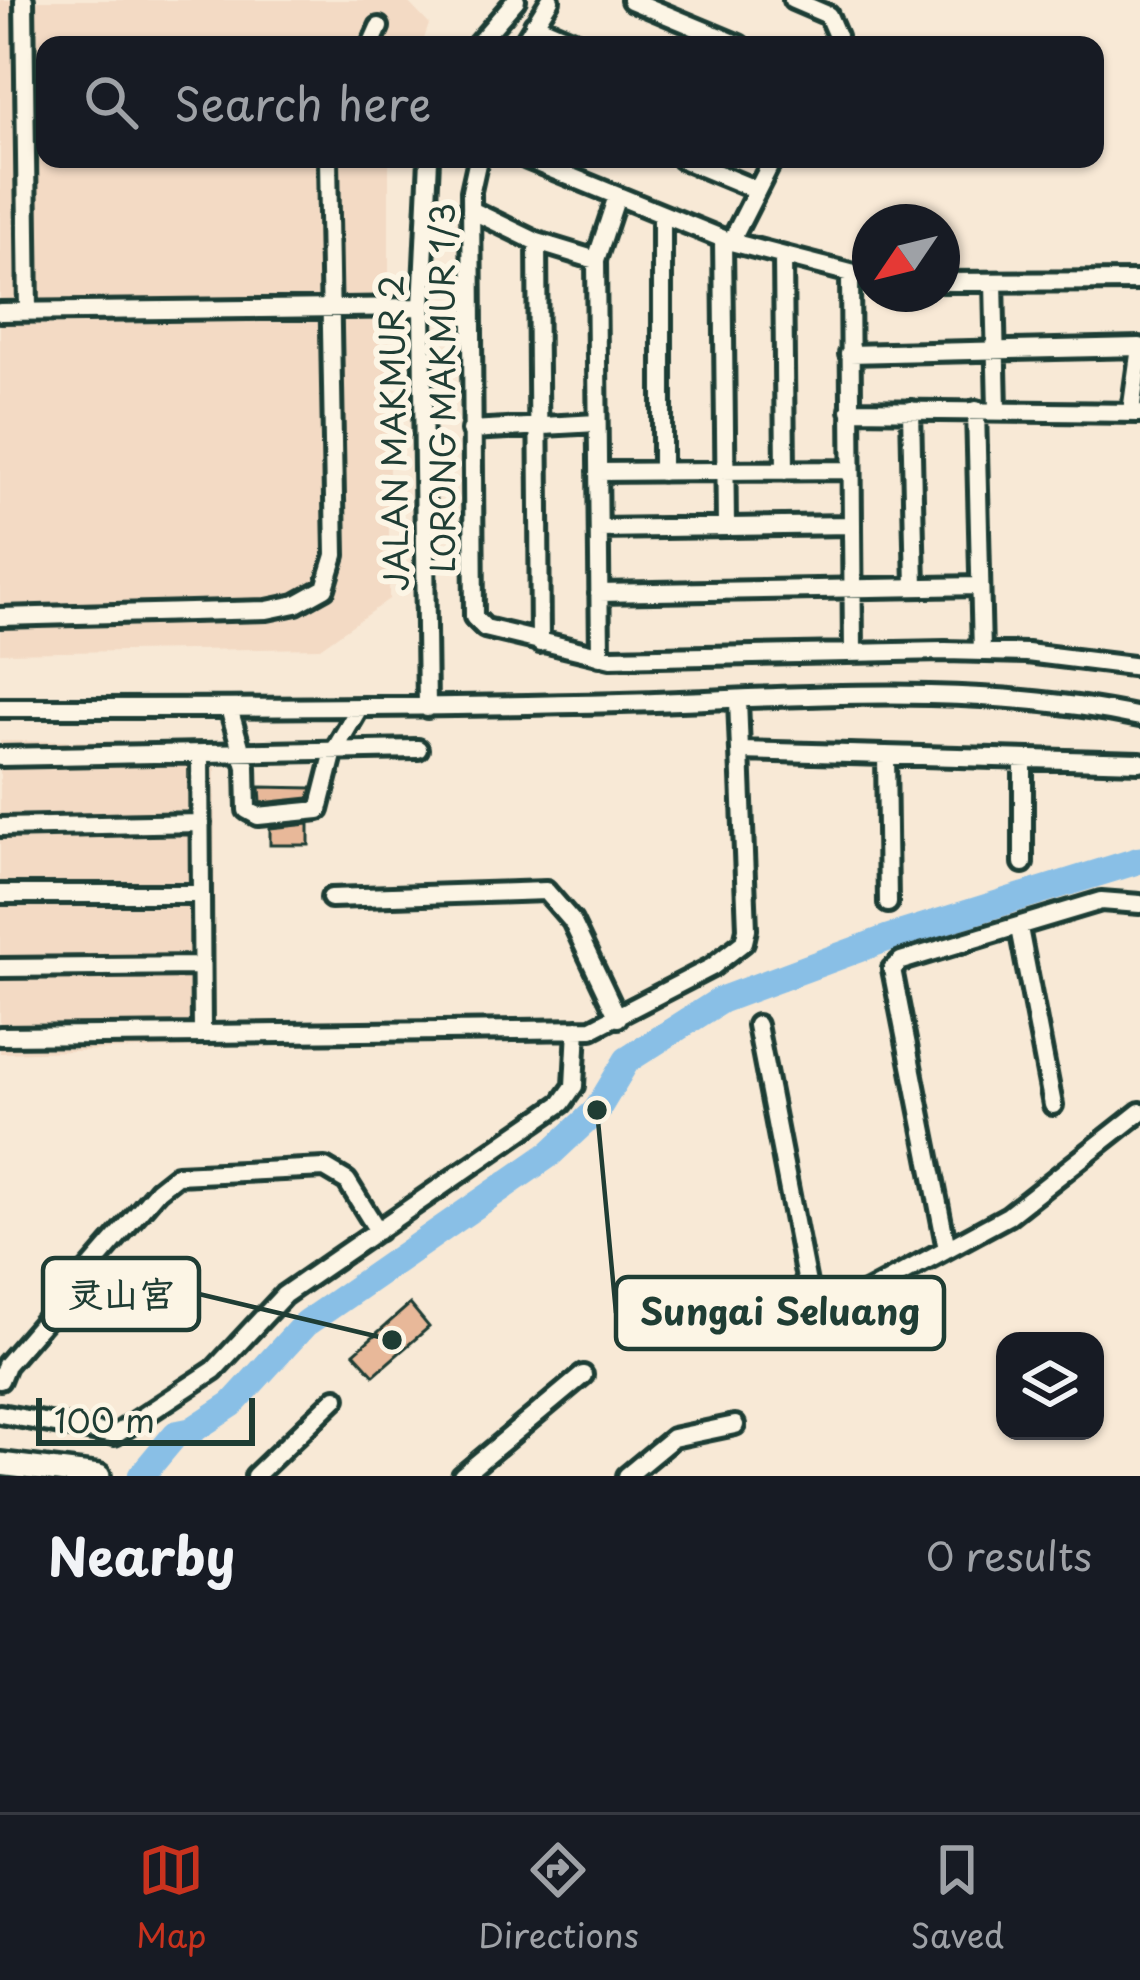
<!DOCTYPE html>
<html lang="en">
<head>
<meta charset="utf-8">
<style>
  body { margin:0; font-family:"Playpen Sans","LXGW WenKai TC",sans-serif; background:#242831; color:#f1f3f6 }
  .controls { position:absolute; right:36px; bottom:36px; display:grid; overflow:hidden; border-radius:24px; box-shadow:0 3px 9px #0004 }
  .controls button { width:108px; height:108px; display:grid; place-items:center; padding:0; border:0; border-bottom:3px solid #363941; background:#171b24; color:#f1f3f6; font:60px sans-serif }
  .compass { position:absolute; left:852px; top:204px; width:108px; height:108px; border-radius:50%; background:#171b24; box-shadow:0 3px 9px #0004; rotate:235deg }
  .scale { position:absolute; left:36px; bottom:30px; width:219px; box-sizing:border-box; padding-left:12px; border:6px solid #1f3d34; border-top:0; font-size:33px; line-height:42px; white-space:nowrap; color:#1f3d34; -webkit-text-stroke:9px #fcf5e5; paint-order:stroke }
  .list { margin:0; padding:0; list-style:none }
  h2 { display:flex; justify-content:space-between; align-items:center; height:156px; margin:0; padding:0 48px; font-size:51px }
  h2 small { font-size:39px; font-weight:400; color:#9ea1a6 }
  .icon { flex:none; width:66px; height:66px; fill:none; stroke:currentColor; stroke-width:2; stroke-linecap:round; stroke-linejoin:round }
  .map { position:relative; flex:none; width:1140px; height:1476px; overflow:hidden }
  .search { position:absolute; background:#171b24; box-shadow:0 3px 9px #0004; left:36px; right:36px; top:36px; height:132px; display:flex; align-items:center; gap:30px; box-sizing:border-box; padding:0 42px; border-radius:24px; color:#9ea1a6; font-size:45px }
  .sheet { height:336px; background:#171b24 }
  nav { display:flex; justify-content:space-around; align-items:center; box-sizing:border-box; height:168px; border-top:3px solid #363941; background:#171b24; font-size:33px; color:#9ea1a6 }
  nav a { display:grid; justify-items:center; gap:6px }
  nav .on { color:#c8321e }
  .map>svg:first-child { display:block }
  .built { fill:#f3dac4 }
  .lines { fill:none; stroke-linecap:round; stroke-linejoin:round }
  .river { stroke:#89bfe6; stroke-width:27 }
  .building { fill:#e8b899; stroke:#1f3d34; stroke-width:3 }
  .minor-casing { stroke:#1f3d34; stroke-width:26 }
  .major-casing { stroke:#1f3d34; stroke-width:30 }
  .minor { stroke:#fcf5e5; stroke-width:16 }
  .major { stroke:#fcf5e5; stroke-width:21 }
  .labels { text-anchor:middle; stroke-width:12; stroke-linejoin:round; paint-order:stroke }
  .street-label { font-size:33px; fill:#1f3d34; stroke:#fcf5e5 }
  .leader { fill:none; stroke:#1f3d34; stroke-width:4.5 }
  .callout-dot { fill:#1f3d34; stroke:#fcf5e5; stroke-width:4.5 }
  .callout { fill:#fcf5e5; stroke:#1f3d34; stroke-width:4.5 }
  .callout-label { font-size:36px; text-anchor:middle; font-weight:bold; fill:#1f3d34 }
</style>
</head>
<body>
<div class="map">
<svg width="1140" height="1476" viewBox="0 0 1140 1476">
  <rect width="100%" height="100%" fill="#f8e9d6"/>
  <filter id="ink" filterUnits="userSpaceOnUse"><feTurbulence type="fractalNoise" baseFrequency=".00833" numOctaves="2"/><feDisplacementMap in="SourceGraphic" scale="24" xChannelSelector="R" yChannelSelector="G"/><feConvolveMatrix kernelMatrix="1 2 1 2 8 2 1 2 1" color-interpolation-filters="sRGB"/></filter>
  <g filter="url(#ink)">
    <!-- built -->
    <path class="built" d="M0 0H406L429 24 422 45H45V159H389V599L320 648 0 653Z
      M0 741 215 742 214 1047 0 1053Z"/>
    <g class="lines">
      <!-- river -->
      <path class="river" d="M141 1476 176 1434 191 1431 232 1404 305 1324 550 1154 597 1110 627 1060 721 1000 888 938 1140 860"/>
    </g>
    <!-- building -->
    <path class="building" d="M260 787 312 788 309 798 261 803Z
      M309 824V845H270V828Z
      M410 1304 429 1327 374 1375 354 1353Z"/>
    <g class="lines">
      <defs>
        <path id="minor" d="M24 0 28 311
          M631 0 739 45
          M793 0 828 15 837 36 832 45
          M534 24 583 45
          M371 45 379 27
          M477 45 516 0
          M522 45 550 0
          M478 159 471 191 474 617 485 628 611 658 945 651 1027 653 1140 667
          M527 159 731 242 870 278
          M682 159 757 190
          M471 210 537 242 596 260
          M723 239 726 527
          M537 242 540 643
          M731 242 773 159
          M783 256 785 471
          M850 275 853 652
          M942 282 1140 281
          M994 282 997 410
          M0 312 422 307
          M849 354 1140 347 1131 412
          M850 410 1139 413
          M911 410 915 587
          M976 410 982 652
          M471 430 597 423
          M598 472 850 470
          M662 472V214
          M599 529 851 525
          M599 593 980 586
          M0 617 267 610 296 604 325 588 335 555 328 159
          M600 656 596 260 617 196
          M0 708C207 708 414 708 621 703 794 698 970 681 1140 717
          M229 708 246 767 247 810 258 816 319 810 334 751 359 708
          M427 708 422 307 429 159
          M742 751 1140 762
          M886 755 888 903
          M0 757 418 749
          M1023 759V863
          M0 827 201 823
          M0 894H201
          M331 898 546 891 572 921 618 1018
          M1019 928 1053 1105
          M0 968 201 966
          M757 1025 809 1294 818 1308 832 1311 1008 1216 1140 1112
          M202 1034 592 1029 712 967 744 942 747 929 738 700
          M0 1036 202 1034 200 755
          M947 1249 892 969 901 961 1101 901 1140 904
          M0 1380 6 1365 158 1190 177 1175 325 1168 347 1181 378 1231
          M0 1414 115 1435 214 1370 284 1295 562 1103 574 1086 577 1029
          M255 1476 336 1398
          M462 1476 583 1375
          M627 1476 673 1438 735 1425"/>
        <path id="major" d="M0 1464 99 1476"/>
      </defs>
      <!-- minor casing -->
      <use href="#minor" class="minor-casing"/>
      <!-- major casing -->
      <use href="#major" class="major-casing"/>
      <!-- minor -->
      <use href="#minor" class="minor"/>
      <!-- major -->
      <use href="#major" class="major"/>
    </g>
  </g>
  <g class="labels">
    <!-- street labels -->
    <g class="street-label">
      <text transform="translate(443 388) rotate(-90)" y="12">LORONG MAKMUR 1/3</text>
      <text transform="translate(394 433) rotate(-91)" y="12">JALAN MAKMUR 2</text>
    </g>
  </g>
  <!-- callouts -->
  <path class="leader" d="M392 1340L199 1294M597 1110L616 1313"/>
  <g class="callout-dot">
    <circle cx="392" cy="1340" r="12"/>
    <circle cx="597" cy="1110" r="12"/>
  </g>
  <g class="callout">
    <rect x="43" y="1258" width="156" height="72" rx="12"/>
    <rect x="616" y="1277" width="328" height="72" rx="12"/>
  </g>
  <g class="callout-label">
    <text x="121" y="1307">灵山宫</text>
    <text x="780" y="1325">Sungai Seluang</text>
  </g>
</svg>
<div class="controls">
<button><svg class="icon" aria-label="layers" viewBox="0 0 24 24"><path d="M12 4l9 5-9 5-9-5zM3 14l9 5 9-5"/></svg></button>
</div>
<svg class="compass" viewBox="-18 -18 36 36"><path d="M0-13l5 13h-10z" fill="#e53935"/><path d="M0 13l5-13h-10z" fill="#9ea1a6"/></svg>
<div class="scale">100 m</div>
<div class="search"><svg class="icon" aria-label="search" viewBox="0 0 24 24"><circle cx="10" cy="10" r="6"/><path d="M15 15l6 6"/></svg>Search here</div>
</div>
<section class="sheet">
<h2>Nearby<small>0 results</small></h2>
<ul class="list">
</ul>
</section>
<nav>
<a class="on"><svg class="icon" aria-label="map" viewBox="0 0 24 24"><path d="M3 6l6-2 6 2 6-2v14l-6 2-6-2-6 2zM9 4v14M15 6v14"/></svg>Map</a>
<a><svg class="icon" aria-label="directions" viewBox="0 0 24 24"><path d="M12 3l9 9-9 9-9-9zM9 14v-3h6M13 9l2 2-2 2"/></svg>Directions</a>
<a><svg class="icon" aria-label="saved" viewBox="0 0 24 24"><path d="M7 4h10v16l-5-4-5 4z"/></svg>Saved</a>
</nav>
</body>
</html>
